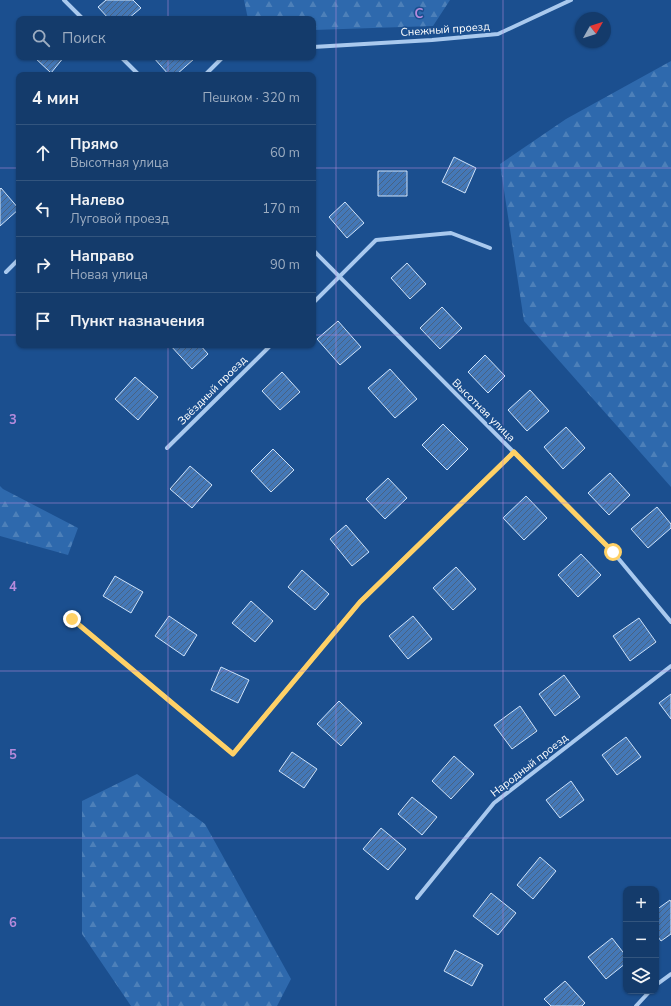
<!DOCTYPE html>
<html lang="ru">
<head>
<meta charset="utf-8">
<style>
  body { margin:0; font-family:"Nunito Sans",sans-serif; background:#1d4271; color:#f1f3f6 }
  .controls { position:absolute; right:12px; bottom:12px; display:grid; overflow:hidden; border-radius:8px; box-shadow:0 1px 3px #0004 }
  .controls button { width:36px; height:36px; display:grid; place-items:center; padding:0; border:0; border-bottom:1px solid #33557e; background:#143b6b; color:#f1f3f6; font:20px sans-serif }
  .compass { position:absolute; left:575px; top:12px; width:36px; height:36px; border-radius:50%; background:#143b6b; box-shadow:0 1px 3px #0004; rotate:51deg }
  .stop { position:absolute; width:12px; height:12px; margin:-9px; border:3px solid #ffd166; border-radius:50%; background:#fff }
  .stop.end { background:#ffd166; border-color:#fff; box-shadow:0 1px 4px #0008 }
  .list { margin:0; padding:0; list-style:none }
  h2 { display:flex; justify-content:space-between; align-items:center; height:52px; margin:0; padding:0 16px; font-size:17px }
  h2 small { font-size:13px; font-weight:400; color:#9dadc1 }
  .list li { display:grid; grid-template-columns:26px 1fr auto; gap:12px; align-items:center; box-sizing:border-box; height:56px; padding:0 16px; border-top:1px solid #33557e }
  .list b { display:block; font-size:15px; white-space:nowrap }
  .list p { margin:0; font-size:13px; white-space:nowrap; color:#9dadc1 }
  .list em { font-size:13px; font-style:normal; color:#9dadc1 }
  .icon { flex:none; width:22px; height:22px; fill:none; stroke:currentColor; stroke-width:2; stroke-linecap:round; stroke-linejoin:round }
  .map { position:relative; flex:none; width:671px; height:1006px; overflow:hidden }
  .search { position:absolute; background:#143b6b; box-shadow:0 1px 3px #0004; left:16px; top:16px; width:300px; height:44px; display:flex; align-items:center; gap:10px; box-sizing:border-box; padding:0 14px; border-radius:8px; color:#9dadc1; font-size:15px }
  .panel { position:absolute; background:#143b6b; box-shadow:0 1px 3px #0004; left:16px; top:72px; width:300px; height:276px; border-radius:8px }
  .map>svg:first-child { display:block }
  .forest { fill:url(#forest-firs) }
  .building { fill:url(#building-hatch); stroke:#cfe3fa }
  .lines { fill:none; stroke-linecap:round; stroke-linejoin:round }
  .minor { stroke:#a9c9ee; stroke-width:4 }
  .route { stroke:#ffd166; stroke-width:5 }
  .grid { fill:none; stroke:#b68bdc; stroke-width:1; stroke-opacity:0.55 }
  .labels { text-anchor:middle; stroke-width:3; stroke-linejoin:round; paint-order:stroke }
  .street-label { font-size:11px; fill:#fff; stroke:#1b4f8f }
  .grid-label { font-size:13px; text-anchor:middle; font-weight:bold; fill:#b68bdc; stroke:#1b4f8f; stroke-width:3; stroke-linejoin:round; paint-order:stroke }
</style>
</head>
<body>
<div class="map">
<svg width="671" height="1006" viewBox="0 0 671 1006">
  <defs>
    <pattern id="forest-firs" width="22" height="20" patternUnits="userSpaceOnUse"><rect width="22" height="20" fill="#2e69ad"/><path d="M5 1l3.5 6h-7zM16 11l3.5 6h-7z" fill="#4d80b9"/></pattern>
    <pattern id="building-hatch" width="6" height="6" patternUnits="userSpaceOnUse"><rect width="6" height="6" fill="#4478b7"/><path d="M-1 1l2-2M0 6l6-6M5 7l2-2" fill="none" stroke="#486282"/></pattern>
  </defs>
  <rect width="100%" height="100%" fill="#1b4f8f"/>
  <!-- forest -->
  <path class="forest" d="M244 0H450L433 26 313 30V19H248Z
    M671 61V487L524 321 500 164 566 119Z
    M0 486 3 489 78 528 68 555 0 536Z
    M137 774 205 824 291 979 277 1006H131L82 934V801Z"/>
  <!-- building -->
  <path class="building" d="M106 0H133L141 8 128 19H109L98 7Z
    M34 57H64L51 73Z
    M153 57H194L195 58 176 75H169Z
    M454 157 476 168 465 193 442 182Z
    M378 171H407V196H378Z
    M1 188 19 209 0 226V189Z
    M345 202 364 223 347 238 329 217Z
    M407 263 426 284 410 299 391 278Z
    M442 307 462 328 440 349 420 328Z
    M338 321 361 347 340 365 317 339Z
    M170 345H200L208 354 192 369Z
    M485 355 505 376 488 393 468 372Z
    M390 369 417 399 395 418 368 388Z
    M282 372 300 392 280 410 262 391Z
    M135 377 158 397 138 420 115 399Z
    M530 390 549 411 527 431 508 410Z
    M443 424 468 449 447 470 422 445Z
    M566 427 585 448 563 469 544 447Z
    M273 449 294 470 271 492 251 471Z
    M190 466 212 485 192 508 170 489Z
    M610 473 630 495 609 515 588 493Z
    M388 478 407 498 385 519 366 499Z
    M526 496 547 518 524 540 503 518Z
    M657 507 671 524V528L648 548 631 529Z
    M346 525 369 552 352 566 330 539Z
    M581 554 601 575 578 597 558 575Z
    M456 567 476 589 453 610 433 588Z
    M302 570 329 594 315 610 288 587Z
    M115 576 143 592 131 613 103 596Z
    M251 601 273 621 255 642 232 623Z
    M169 616 197 635 184 656 155 636Z
    M413 616 432 639 408 659 389 636Z
    M639 618 656 642 630 661 613 636Z
    M221 667 249 680 238 703 211 690Z
    M564 675 580 697 555 716 539 694Z
    M671 694V719L659 703Z
    M339 701 362 723 341 746 317 724Z
    M520 706 537 731 512 749 494 725Z
    M626 737 641 757 617 775 602 755Z
    M292 752 317 769 304 788 279 771Z
    M454 756 474 774 451 799 432 781Z
    M571 781 584 800 560 818 546 800Z
    M412 797 437 817 422 835 398 814Z
    M381 828 406 849 388 870 363 849Z
    M540 857 556 871 533 899 517 885Z
    M491 893 516 913 498 935 473 916Z
    M670 900 671 902V934L661 941 656 934V910Z
    M612 938 626 956V963L606 979 588 957Z
    M455 950 483 965 472 986 444 971Z
    M565 981 585 1003 582 1006H551L544 999Z"/>
  <g class="lines">
    <!-- minor -->
    <path class="minor" d="M64 0 83 19
      M313 47 432 40 498 34 571 0
      M121 57 139 75
      M205 75 223 57
      M313 250 613 552 671 622
      M6 272 19 259
      M313 303 376 240 451 233 490 248
      M167 448 271 345
      M72 619 233 754 360 602 514 452
      M417 898 494 803 671 666
      M656 985 671 974
      M636 1006 650 991"/>
  </g>
  <g class="lines">
    <!-- route -->
    <path class="route" d="M72 619 233 754 360 602 514 452 613 552"/>
  </g>
  <!-- grid -->
  <path class="grid" d="M168 0V19M336 0V1006M503 0V1006M168 57V75M0 168H19M313 168H671M0 335H19M313 335H671M168 345V1006M0 503H671M0 671H671M0 838H671"/>
  <g class="labels">
    <!-- street labels -->
    <g class="street-label">
      <text transform="translate(445 29) rotate(-4)" y="4">Снежный проезд</text>
      <text transform="translate(212 390) rotate(-45)" y="4">Звёздный проезд</text>
      <text transform="translate(484 410) rotate(45)" y="4">Высотная улица</text>
      <text transform="translate(529 765) rotate(-38)" y="4">Народный проезд</text>
    </g>
  </g>
  <g class="grid-label">
    <text x="419" y="18">C</text>
    <text x="13" y="424">3</text>
    <text x="13" y="591">4</text>
    <text x="13" y="759">5</text>
    <text x="13" y="927">6</text>
  </g>
</svg>
<div class="controls">
<button>+</button>
<button>−</button>
<button><svg class="icon" aria-label="layers" viewBox="0 0 24 24"><path d="M12 4l9 5-9 5-9-5zM3 14l9 5 9-5"/></svg></button>
</div>
<svg class="compass" viewBox="-18 -18 36 36"><path d="M0-13l5 13h-10z" fill="#e53935"/><path d="M0 13l5-13h-10z" fill="#9dadc1"/></svg>
<div class="stop" style="left:613px;top:552px"></div>
<div class="stop end" style="left:72px;top:619px"></div>
<div class="search"><svg class="icon" aria-label="search" viewBox="0 0 24 24"><circle cx="10" cy="10" r="6"/><path d="M15 15l6 6"/></svg>Поиск</div>
<section class="panel">
<h2>4 мин<small>Пешком · 320 m</small></h2>
<ul class="list">
<li><svg class="icon" aria-label="ahead" viewBox="0 0 24 24"><path d="M12 20V5M6 11l6-6 6 6"/></svg><div><b>Прямо</b><p>Высотная улица</p></div><em>60 m</em></li>
<li><svg class="icon" aria-label="left" viewBox="0 0 24 24"><path d="M17 20v-9H6M10 6l-5 5 5 5"/></svg><div><b>Налево</b><p>Луговой проезд</p></div><em>170 m</em></li>
<li><svg class="icon" aria-label="right" viewBox="0 0 24 24"><path d="M7 20v-9h11M14 6l5 5-5 5"/></svg><div><b>Направо</b><p>Новая улица</p></div><em>90 m</em></li>
<li><svg class="icon" aria-label="arrive" viewBox="0 0 24 24"><path d="M6 21V4h12l-3 4 3 4H6"/></svg><div><b>Пункт назначения</b></div></li>
</ul>
</section>
</div>
</body>
</html>
